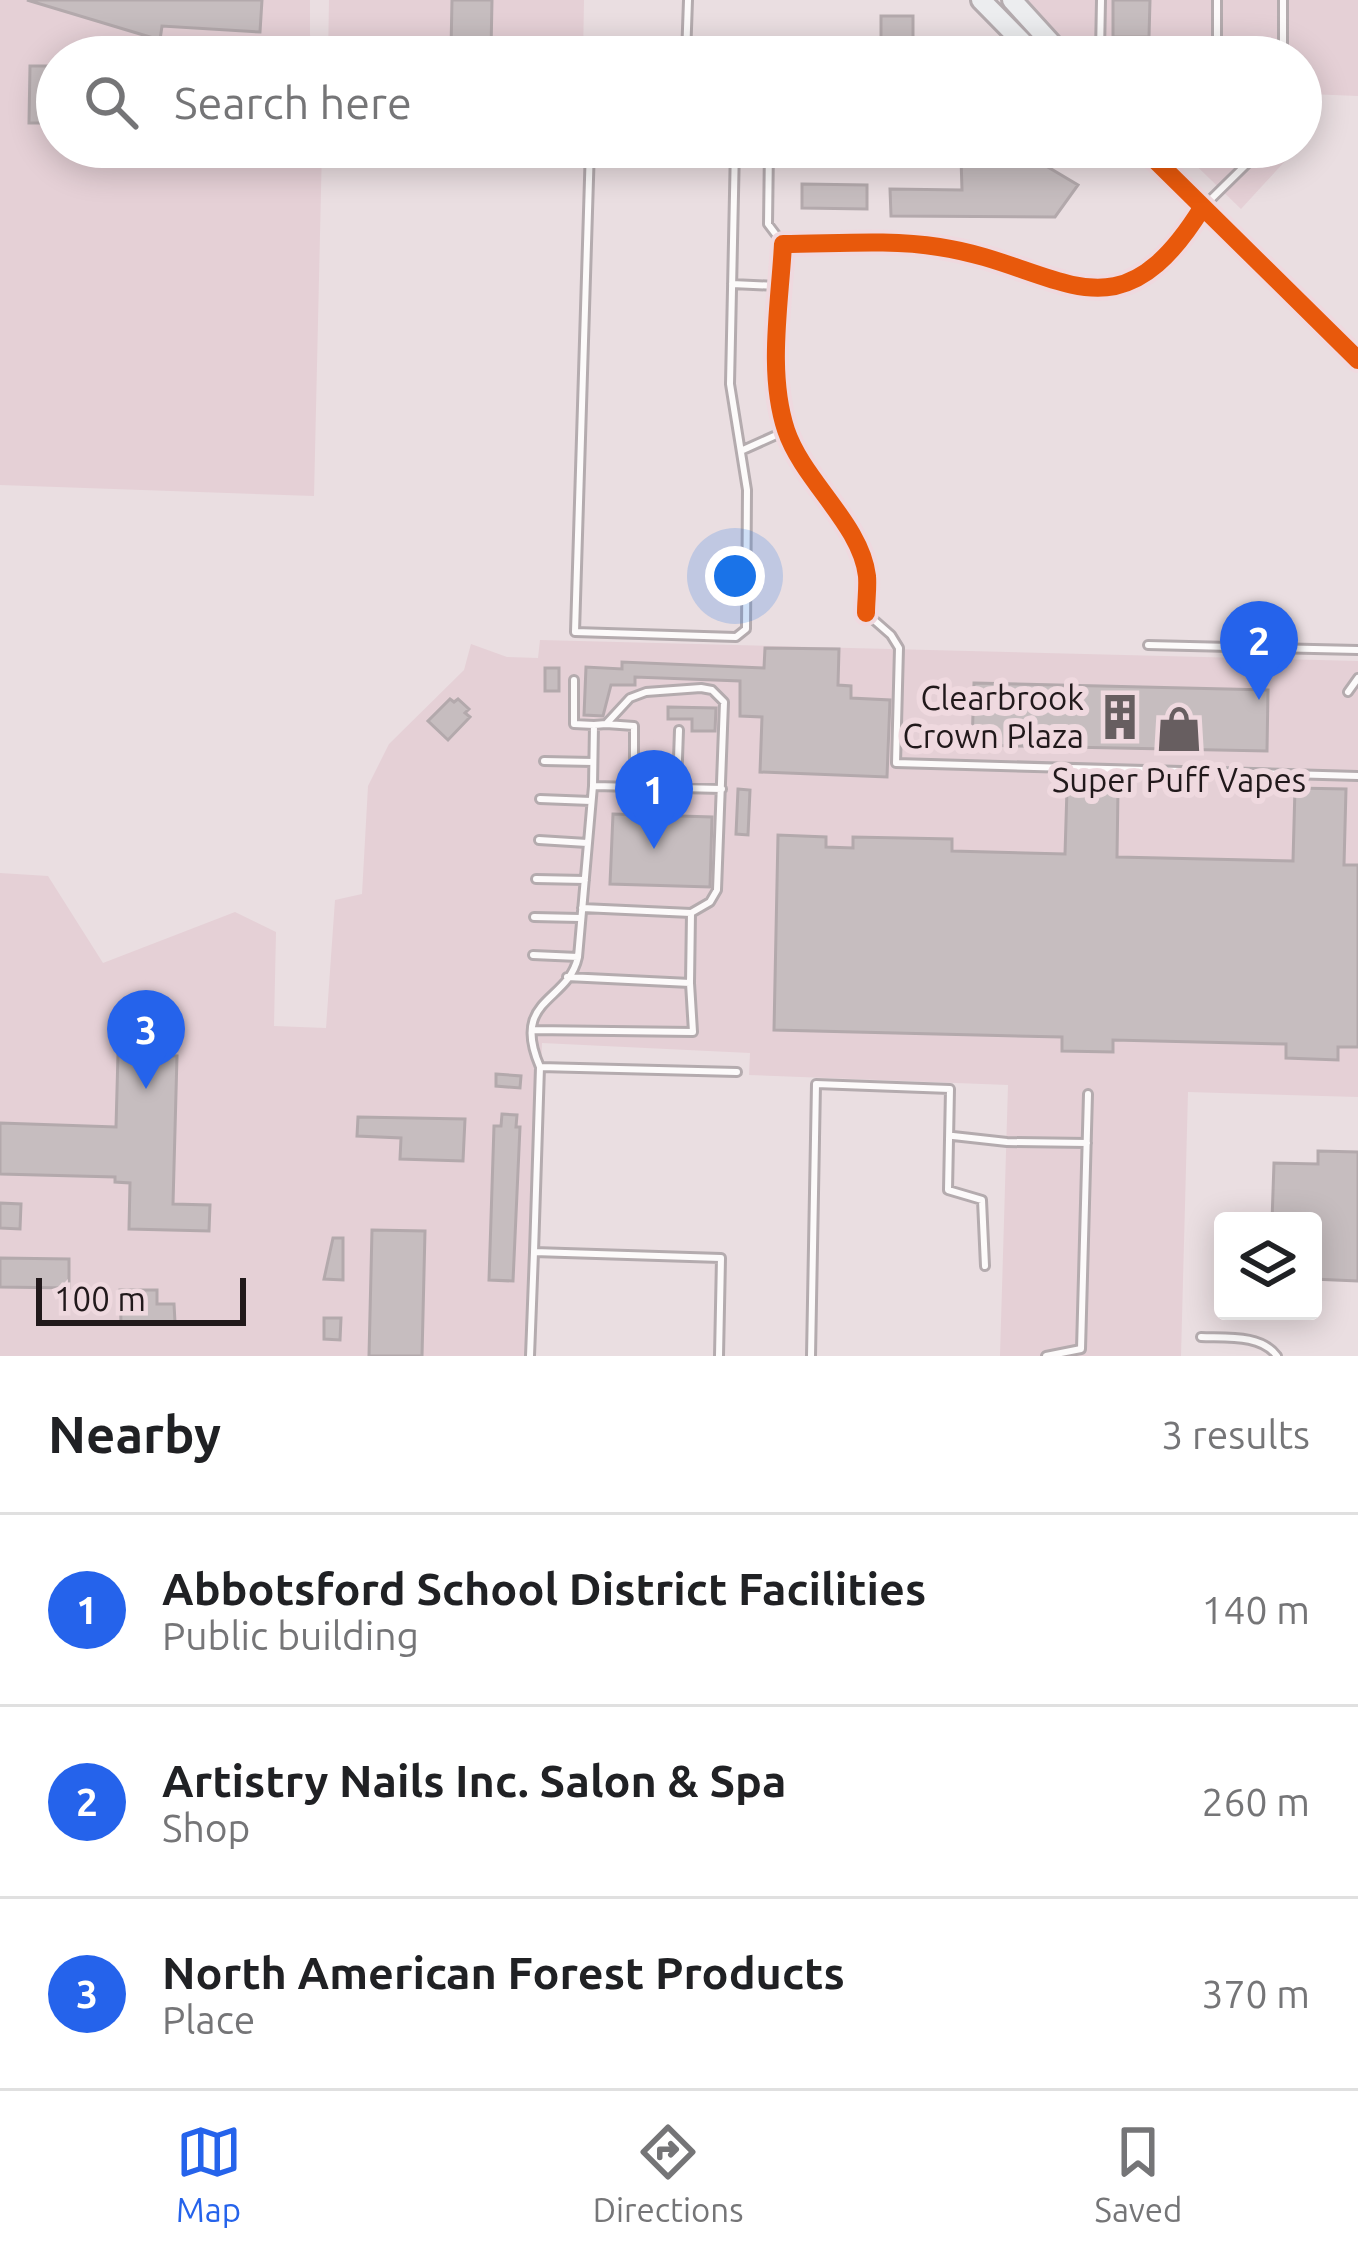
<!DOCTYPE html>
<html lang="en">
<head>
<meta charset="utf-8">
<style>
  body { margin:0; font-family:Ubuntu,sans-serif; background:#f2f2f2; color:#202124 }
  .controls { position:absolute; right:36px; bottom:36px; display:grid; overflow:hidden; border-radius:12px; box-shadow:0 6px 30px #0003 }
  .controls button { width:108px; height:108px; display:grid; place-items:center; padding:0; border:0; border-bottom:3px solid #e0e0e0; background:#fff; color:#202124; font:60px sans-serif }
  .scale { position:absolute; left:36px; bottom:30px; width:210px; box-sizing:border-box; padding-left:12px; border:6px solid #21191b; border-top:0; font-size:33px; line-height:42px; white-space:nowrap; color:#21191b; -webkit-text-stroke:9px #efd9df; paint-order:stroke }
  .you { position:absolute; left:735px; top:576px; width:42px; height:42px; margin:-30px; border:9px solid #fff; border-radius:50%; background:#1a73e8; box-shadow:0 0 0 18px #1a73e833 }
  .badge { display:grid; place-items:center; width:78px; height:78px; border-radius:50%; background:#2563eb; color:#fff; font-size:39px; font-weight:700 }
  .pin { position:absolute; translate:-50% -99px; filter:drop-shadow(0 3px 6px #0008) }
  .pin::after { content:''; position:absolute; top:63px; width:42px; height:36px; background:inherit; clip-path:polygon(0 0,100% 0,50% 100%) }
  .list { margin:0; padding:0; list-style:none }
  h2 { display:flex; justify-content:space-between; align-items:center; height:156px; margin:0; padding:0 48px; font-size:51px }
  h2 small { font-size:39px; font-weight:400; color:#757577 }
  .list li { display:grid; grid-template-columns:78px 1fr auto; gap:36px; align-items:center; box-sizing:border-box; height:192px; padding:0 48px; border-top:3px solid #e0e0e0 }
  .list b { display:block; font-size:45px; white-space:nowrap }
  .list p { margin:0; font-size:39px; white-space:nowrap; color:#757577 }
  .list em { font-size:39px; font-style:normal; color:#757577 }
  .icon { flex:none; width:66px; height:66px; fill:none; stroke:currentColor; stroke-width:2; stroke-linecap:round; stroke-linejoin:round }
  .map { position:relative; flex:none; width:1358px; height:1356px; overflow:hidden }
  .search { position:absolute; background:#fff; box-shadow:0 6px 30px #0003; left:36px; right:36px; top:36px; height:132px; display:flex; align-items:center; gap:30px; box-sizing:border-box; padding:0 42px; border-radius:66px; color:#757577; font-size:45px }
  .sheet { height:732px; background:#fff }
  nav { display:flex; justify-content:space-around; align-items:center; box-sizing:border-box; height:168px; border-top:3px solid #e0e0e0; background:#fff; font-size:33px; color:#757577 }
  nav a { display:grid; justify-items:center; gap:6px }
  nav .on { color:#2563eb }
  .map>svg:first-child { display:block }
  .built { fill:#e5d0d6 }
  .building { fill:#c6bdbf; stroke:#b3a9ac; stroke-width:3 }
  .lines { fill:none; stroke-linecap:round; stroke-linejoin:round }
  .service-casing { stroke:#b4abae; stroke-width:12 }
  .minor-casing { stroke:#b4abae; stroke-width:18 }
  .secondary-casing { stroke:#b4abae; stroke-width:24 }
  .service { stroke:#fcfafa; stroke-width:6 }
  .minor { stroke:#fcfafa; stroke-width:12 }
  .secondary { stroke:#ecedef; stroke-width:18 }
  .cycleway-casing { stroke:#efd9df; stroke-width:26 }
  .cycleway { stroke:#e8590c; stroke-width:18 }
  .labels { text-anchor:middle; stroke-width:12; stroke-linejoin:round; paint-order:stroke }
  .poi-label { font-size:33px; fill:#21191b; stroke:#efd9df; text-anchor:end }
</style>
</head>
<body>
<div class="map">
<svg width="1358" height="1356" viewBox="0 0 1358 1356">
  <rect width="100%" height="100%" fill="#eadee1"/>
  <!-- built -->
  <path class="built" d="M0 0H310V35L315 57H57V147H322L314 496 0 485Z
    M329 0H584L583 57H328Z
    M1024 0H1358V96L1308 94 1307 130 1301 141V57H1083Z
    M1177 147H1298L1241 209Z
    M540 640 1358 661V1097L1188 1092 1181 1356H1000L1008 1085 749 1075 750 1053 542 1043 531 1356H0V873L48 876 103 963 235 912 276 932 274 1026 326 1028 335 900 362 894 368 786 389 744 464 670 471 644 507 657 538 658Z"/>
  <!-- building -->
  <path class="building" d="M27 0H262L260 32 162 26 160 40Z
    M452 0H492L491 50 451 49Z
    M1113 0H1150L1149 37H1113Z
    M881 16H913V50L881 49Z
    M30 66H57V123H29Z
    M961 158 1036 160 1078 185 1055 217 891 216 890 189 962 190Z
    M802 184 867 185V209L802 208Z
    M765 648 839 649 838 685 851 686V698L890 700 887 777 760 772 762 717 740 716V681L635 677V685H611L603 716 584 715 586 667 622 669V662L764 668Z
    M545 668H559V691H545Z
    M974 683 1268 690 1267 751 972 745Z
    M450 699 454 702 458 699 469 709 465 713 470 717 448 740 428 721Z
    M668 707 716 708 715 731H692V719H668Z
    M1295 788 1346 789 1344 865H1358V1047H1338V1060L1286 1058V1044L1113 1040V1052L1062 1051V1037L774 1030 778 835 826 837V847L853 848V837L952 839V851L1065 854 1067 789 1118 790 1117 857 1293 861Z
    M738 789 750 790 748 835 736 834Z
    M613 814 712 817 710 887 610 884Z
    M118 1054 177 1056 173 1204 210 1205 209 1231 129 1229 130 1183 115 1182V1177L0 1174V1123L116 1127Z
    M496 1074 521 1076 520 1088 496 1086Z
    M502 1114 517 1115 516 1127H520L513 1281 489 1280 494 1126H501Z
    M358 1117 465 1119 463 1161 400 1159 401 1138 357 1136Z
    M1318 1151 1358 1152V1281L1313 1279V1221H1272L1274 1163 1318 1164Z
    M0 1203 21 1204 20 1229 0 1228Z
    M372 1230 425 1231 422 1356H369Z
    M333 1238H343V1280L324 1279Z
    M0 1258 69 1259V1288L0 1287Z
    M120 1290H157V1304H174L175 1322H121Z
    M324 1318H341L340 1340 324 1339Z"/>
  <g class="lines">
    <defs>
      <path id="service" d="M1100 53 1101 0
        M1217 53V0
        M1283 53V0
        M686 57 688 0
        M1097 57 1100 53H1283V57
        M590 147 575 632 736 637 746 629 747 490 730 384 735 147
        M769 147 768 224 783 244
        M1205 205 1264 147
        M732 284 777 286
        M743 450 783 432
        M866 613 891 635 899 648 896 763 1358 776
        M1148 645 1358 650
        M1348 692 1358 678
        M606 724 634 726V788
        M544 761 593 762
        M594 786 722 789
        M677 788 679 730
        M540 799 591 801
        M539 840 587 843
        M536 879 585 880
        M582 908 691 913
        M534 917 580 918
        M533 955 578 957
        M567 977 690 983 691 913 710 902 717 890 724 702 712 690 701 688 646 692 630 698 606 724 594 725
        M532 1030 693 1032 690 983
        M540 1067C510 998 568 1003 578 957L593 786 594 725 574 724V680
        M953 1136 1007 1142 1087 1143
        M534 1252 540 1067 737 1072
        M1201 1337C1226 1338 1261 1334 1277 1356
        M530 1356 534 1252 721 1258 719 1356
        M811 1356 816 1084 950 1089 948 1190 982 1200 985 1266
        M1046 1356 1081 1349 1088 1094"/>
      <path id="minor" d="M866 613C866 601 868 588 867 576 861 524 803 481 786 430 767 372 780 303 783 244 833 244 889 239 939 247 1059 265 1115 348 1202 208"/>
      <path id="secondary" d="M981 0 1037 57
        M1012 0 1064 57
        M1142 147 1358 360"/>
    </defs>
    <!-- service casing -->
    <use href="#service" class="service-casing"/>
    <!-- minor casing -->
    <use href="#minor" class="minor-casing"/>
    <!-- secondary casing -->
    <use href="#secondary" class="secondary-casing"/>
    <!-- service -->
    <use href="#service" class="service"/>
    <!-- minor -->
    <use href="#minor" class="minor"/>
    <!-- secondary -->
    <use href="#secondary" class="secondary"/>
    <defs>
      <path id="cycleway" d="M1142 147 1358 360
        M866 613C866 601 868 588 867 576 861 524 803 481 786 430 767 372 780 303 783 244 833 244 889 239 939 247 1059 265 1115 348 1202 208"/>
    </defs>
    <!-- cycleway casing -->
    <use href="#cycleway" class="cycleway-casing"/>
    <!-- cycleway -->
    <use href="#cycleway" class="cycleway"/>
  </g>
  <!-- icons -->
  <defs>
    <symbol id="building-bare" viewBox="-9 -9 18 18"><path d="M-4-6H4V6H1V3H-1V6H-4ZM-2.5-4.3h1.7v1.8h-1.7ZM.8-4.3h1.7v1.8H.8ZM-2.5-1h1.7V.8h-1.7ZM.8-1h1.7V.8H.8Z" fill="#675e60" stroke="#efd9df" stroke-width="2.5" paint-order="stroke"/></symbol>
    <symbol id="shop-bare" viewBox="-9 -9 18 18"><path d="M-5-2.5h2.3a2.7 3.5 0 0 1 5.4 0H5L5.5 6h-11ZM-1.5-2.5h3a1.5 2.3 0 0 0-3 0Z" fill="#675e60" stroke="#efd9df" stroke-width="2.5" paint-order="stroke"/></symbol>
  </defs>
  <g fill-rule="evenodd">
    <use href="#building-bare" x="1087" y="684" width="66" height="66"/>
    <use href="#shop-bare" x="1146" y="696" width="66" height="66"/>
  </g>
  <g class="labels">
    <!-- poi labels -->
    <g class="poi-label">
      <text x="1084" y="710">Clearbrook<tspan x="1084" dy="38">Crown Plaza</tspan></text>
      <text x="1179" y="792" text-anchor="middle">Super Puff Vapes</text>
    </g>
  </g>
</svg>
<div class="controls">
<button><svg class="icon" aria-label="layers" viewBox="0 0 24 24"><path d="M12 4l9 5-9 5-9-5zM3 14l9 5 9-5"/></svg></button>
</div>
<div class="scale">100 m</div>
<div class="you"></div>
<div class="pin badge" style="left:654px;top:849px">1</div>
<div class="pin badge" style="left:1259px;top:700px">2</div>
<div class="pin badge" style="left:146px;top:1089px">3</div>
<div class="search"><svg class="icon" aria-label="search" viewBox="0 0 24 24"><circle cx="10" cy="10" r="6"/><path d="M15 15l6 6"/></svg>Search here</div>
</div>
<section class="sheet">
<h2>Nearby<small>3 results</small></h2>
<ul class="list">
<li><span class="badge">1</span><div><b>Abbotsford School District Facilities</b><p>Public building</p></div><em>140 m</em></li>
<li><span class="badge">2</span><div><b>Artistry Nails Inc. Salon &amp; Spa</b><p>Shop</p></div><em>260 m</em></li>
<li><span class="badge">3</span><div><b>North American Forest Products</b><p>Place</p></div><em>370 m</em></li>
</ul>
</section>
<nav>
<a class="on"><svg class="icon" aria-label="map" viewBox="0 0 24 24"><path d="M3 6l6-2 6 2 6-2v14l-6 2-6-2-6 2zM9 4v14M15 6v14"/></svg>Map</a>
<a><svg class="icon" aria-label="directions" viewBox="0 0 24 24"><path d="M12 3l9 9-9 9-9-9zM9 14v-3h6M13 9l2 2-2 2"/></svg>Directions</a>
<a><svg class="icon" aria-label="saved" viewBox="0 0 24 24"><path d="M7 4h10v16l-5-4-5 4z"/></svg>Saved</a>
</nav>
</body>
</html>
